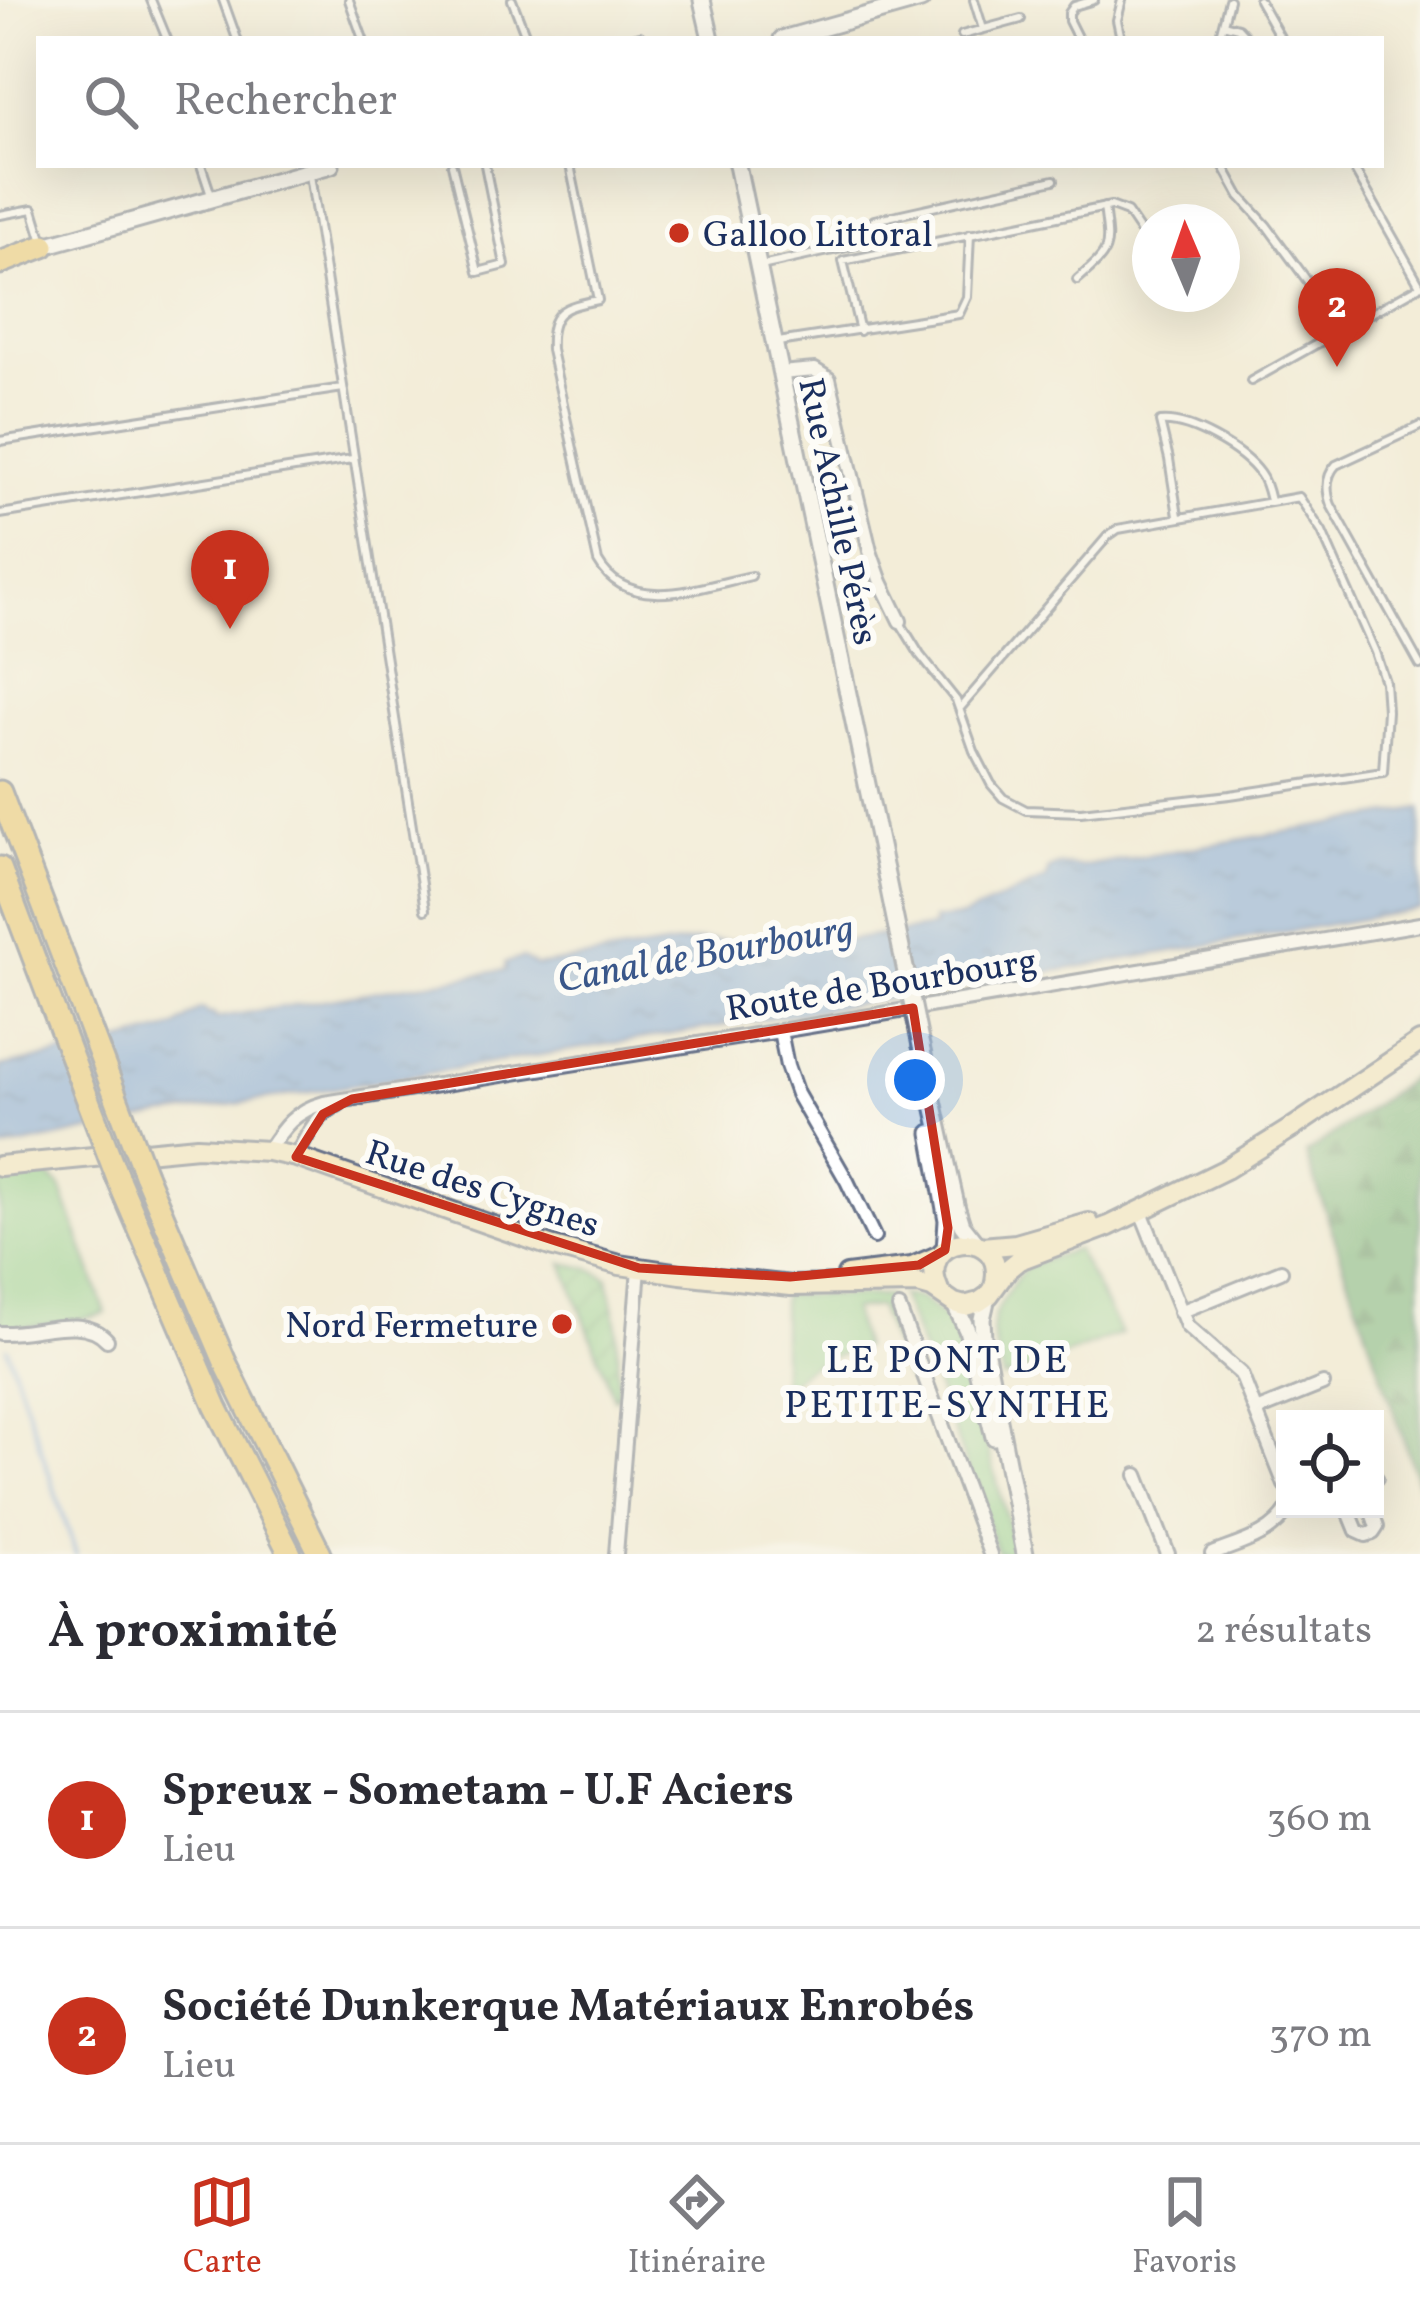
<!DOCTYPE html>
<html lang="fr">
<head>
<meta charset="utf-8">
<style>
  body { margin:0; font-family:Vollkorn,serif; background:#f2f2f3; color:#2b2b33 }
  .controls { position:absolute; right:36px; bottom:36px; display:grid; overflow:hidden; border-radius:0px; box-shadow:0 12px 48px #0002 }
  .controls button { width:108px; height:108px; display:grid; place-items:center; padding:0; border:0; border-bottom:3px solid #e1e1e2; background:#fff; color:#2b2b33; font:60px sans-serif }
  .compass { position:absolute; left:1132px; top:204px; width:108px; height:108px; border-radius:50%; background:#fff; box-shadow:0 12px 48px #0002; rotate:358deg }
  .you { position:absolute; left:915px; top:1080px; width:42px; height:42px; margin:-30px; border:9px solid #fff; border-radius:50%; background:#1a73e8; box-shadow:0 0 0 18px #1a73e833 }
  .badge { display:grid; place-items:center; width:78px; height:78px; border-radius:50%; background:#c8321e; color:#fff; font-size:39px; font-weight:700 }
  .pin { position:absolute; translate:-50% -99px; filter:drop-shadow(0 3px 6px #0008) }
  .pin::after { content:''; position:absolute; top:63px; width:42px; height:36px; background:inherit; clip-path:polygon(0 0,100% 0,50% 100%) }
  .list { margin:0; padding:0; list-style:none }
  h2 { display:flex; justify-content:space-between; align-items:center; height:156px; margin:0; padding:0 48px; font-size:51px }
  h2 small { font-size:39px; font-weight:400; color:#7c7c81 }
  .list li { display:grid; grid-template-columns:78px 1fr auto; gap:36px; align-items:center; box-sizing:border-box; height:216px; padding:0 48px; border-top:3px solid #e1e1e2 }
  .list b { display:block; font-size:45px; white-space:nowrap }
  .list p { margin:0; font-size:39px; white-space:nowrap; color:#7c7c81 }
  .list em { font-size:39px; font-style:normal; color:#7c7c81 }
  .icon { flex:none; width:66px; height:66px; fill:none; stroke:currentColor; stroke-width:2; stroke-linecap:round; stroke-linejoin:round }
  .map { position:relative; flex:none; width:1420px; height:1554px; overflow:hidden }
  .search { position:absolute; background:#fff; box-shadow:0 12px 48px #0002; left:36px; right:36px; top:36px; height:132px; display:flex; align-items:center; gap:30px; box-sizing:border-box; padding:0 42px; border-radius:0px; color:#7c7c81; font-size:45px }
  .sheet { height:588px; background:#fff }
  nav { display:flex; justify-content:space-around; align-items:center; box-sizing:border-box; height:168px; border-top:3px solid #e1e1e2; background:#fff; font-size:33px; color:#7c7c81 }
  nav a { display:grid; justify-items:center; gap:6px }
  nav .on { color:#c8321e }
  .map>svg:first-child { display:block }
  .green { fill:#86cd88; stroke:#507e73; stroke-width:3 }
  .forest { fill:url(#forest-firs); stroke:#447069; stroke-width:3 }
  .garden { fill:url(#garden-furrows); stroke:#507e73; stroke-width:3 }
  .water { fill:url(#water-ripples); stroke:#48689e; stroke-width:3 }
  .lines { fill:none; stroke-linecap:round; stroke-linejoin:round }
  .stream { stroke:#74a2dd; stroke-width:4.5 }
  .service-casing { stroke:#677289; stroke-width:12 }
  .minor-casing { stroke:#677289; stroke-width:18 }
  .tertiary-casing { stroke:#677289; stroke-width:21 }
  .secondary-casing { stroke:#677289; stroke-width:24 }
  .trunk-casing { stroke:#677289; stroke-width:27 }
  .service { stroke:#fff; stroke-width:6 }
  .minor { stroke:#fff; stroke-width:12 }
  .tertiary { stroke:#fff; stroke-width:15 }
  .secondary { stroke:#f7e8c3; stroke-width:18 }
  .trunk { stroke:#ecc669; stroke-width:21 }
  .tertiary-bridge-casing { stroke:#677289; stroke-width:21; stroke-linecap:butt }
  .trunk-bridge-casing { stroke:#677289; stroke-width:27; stroke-linecap:butt }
  .tertiary-bridge { stroke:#fff; stroke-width:15 }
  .trunk-bridge { stroke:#ecc669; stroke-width:21 }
  .marked { fill:none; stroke:#c8321e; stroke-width:9; stroke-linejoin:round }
  .poi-dot { fill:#c8321e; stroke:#fdfcf7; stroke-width:4.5 }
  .labels { text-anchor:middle; stroke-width:12; stroke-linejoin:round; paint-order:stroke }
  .poi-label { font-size:36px; fill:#1b2f5e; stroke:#fdfcf7; text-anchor:start }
  .street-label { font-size:36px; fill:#1b2f5e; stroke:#fdfcf7 }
  .water-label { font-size:39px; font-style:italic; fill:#3a578a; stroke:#fdfcf7 }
  .neighbourhood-label { font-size:39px; letter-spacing:3px; fill:#1b2f5e; stroke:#fdfcf7 }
</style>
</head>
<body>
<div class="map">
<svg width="1420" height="1554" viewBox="0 0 1420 1554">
  <defs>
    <pattern id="forest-firs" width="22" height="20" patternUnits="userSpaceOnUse" patternTransform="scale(3)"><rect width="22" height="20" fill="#6cb074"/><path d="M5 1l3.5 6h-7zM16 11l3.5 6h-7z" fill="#589062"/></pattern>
    <pattern id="garden-furrows" width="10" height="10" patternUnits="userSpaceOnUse" patternTransform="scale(3)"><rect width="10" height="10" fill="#86cd88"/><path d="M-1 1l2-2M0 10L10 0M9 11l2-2" fill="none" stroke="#73b078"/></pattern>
    <pattern id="water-ripples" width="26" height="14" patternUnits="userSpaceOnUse" patternTransform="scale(3)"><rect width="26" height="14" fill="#74a2dd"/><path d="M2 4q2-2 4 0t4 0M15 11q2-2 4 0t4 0" fill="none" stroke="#5e84b6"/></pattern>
  </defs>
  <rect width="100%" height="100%" fill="#fdfcf7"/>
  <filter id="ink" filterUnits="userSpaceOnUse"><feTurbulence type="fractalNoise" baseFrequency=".00833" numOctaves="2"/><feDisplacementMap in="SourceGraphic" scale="24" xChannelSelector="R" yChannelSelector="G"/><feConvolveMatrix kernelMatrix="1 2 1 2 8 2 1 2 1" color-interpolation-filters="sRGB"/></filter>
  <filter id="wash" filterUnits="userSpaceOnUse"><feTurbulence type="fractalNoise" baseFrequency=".004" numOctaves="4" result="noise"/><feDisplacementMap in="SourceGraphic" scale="48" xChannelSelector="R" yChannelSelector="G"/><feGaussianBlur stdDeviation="2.7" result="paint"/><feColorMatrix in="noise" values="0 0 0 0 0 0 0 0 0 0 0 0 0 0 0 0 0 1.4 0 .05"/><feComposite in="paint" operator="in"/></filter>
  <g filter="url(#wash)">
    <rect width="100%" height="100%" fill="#f3edd8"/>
    <!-- green -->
    <path class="green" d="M41 1170 61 1187 106 1313C70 1324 37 1327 0 1328V1176Z
      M1076 1249 1121 1334 1003 1379 992 1331 995 1314 1015 1280 1029 1265Z
      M782 1295 887 1296 916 1378 907 1381 878 1307 852 1310 863 1347C827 1359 805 1361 782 1392Z
      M900 1295 921 1299 955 1326 1014 1544V1554L997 1552 950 1421Z"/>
    <!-- forest -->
    <path class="forest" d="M1420 1072V1489L1306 1154Z"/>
    <!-- garden -->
    <path class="garden" d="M563 1263 589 1268 608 1278 617 1327 618 1397 614 1398Z"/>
    <!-- water -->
    <path class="water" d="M1420 809V909L938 991 154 1117 0 1150V1067L113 1044 167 1030 176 1027 200 1009 205 1010 207 1014H214L215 1018 506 970 505 963 523 958 536 966 697 941 849 940 934 927 933 920 962 917 1046 879 1049 869 1061 865 1080 867Z"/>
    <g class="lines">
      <!-- stream -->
      <path class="stream" d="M7 1348 76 1554"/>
    </g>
  </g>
  <g filter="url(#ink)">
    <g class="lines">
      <defs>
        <path id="service" d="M151 0 167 39
          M223 0 237 39
          M349 0 363 39
          M512 0 527 39
          M974 0 983 29
          M1259 0 1281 39
          M1223 24 1238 28 1248 39
          M962 35 1021 19
          M629 39 640 36
          M1078 39 1069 21V13L1074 6 1094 0
          M1121 39 1117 20 1122 0
          M1219 39 1229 0
          M201 165 211 195
          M452 165 478 272 505 265 485 165
          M570 165 598 300C563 307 549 310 551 350L598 561C629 616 703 586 751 576
          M1223 165 1240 196 1267 226 1309 283
          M1352 165 1420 285
          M310 175 425 910
          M0 215 33 209 43 242
          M761 266 879 240 874 220 1054 180
          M1077 280C1111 250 1110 252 1104 207
          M860 331 843 261 1111 206 1127 212 1150 246
          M778 342 959 314 967 297 970 234
          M1251 381 1420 286
          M1420 426 1336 465C1325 477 1326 491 1331 505L1420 665
          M0 441 343 388
          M0 514 352 459
          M1178 516 1169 459 1160 422C1189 419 1243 450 1260 474 1266 482 1268 492 1270 501
          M901 624 920 655 956 700 974 751 991 784 1003 798 1026 810 1081 812 1230 795 1383 772 1387 711 1385 682 1375 652 1322 532 1299 497 1118 529 1108 536 960 708"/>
        <path id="minor" d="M780 373 815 370 829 379 870 551 881 582 900 621
          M780 1031 787 1066 797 1094 847 1181 874 1237
          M268 1151C283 1127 295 1111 324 1103L780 1031 1420 924
          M296 1157C307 1135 316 1115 339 1104
          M1140 1209 1187 1326 1241 1374 1285 1485
          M899 1308 990 1554
          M1180 1312 1281 1271
          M0 1333C34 1335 83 1313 107 1340
          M1256 1411 1323 1384
          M1137 1475 1168 1554
          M1375 1478H1376
          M1348 1509 1357 1531 1366 1535 1373 1533 1377 1527 1371 1509
          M616 1554 639 1268
          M1212 1554C1240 1543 1272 1536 1288 1509"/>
        <path id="tertiary" d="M702 0 711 39
          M782 39 921 0
          M737 165 885 870
          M44 246 331 165
          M921 1046 957 1209 962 1225 977 1244
          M931 1133 947 1220 945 1250
          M987 1297 982 1319 983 1338 1025 1554
          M954 1303 967 1330 994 1437"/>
        <path id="secondary" d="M0 1166 197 1147 268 1151 296 1157 550 1246 620 1265 681 1274 791 1286 918 1284 932 1288 954 1303 965 1306 979 1302 989 1295 1008 1269 1019 1260 1109 1226 1226 1169 1295 1126 1420 1042
          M982 1247 1016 1244 1089 1223
          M847 1275 912 1267 940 1255
          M941 1294C908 1234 1011 1221 994 1287"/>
        <path id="trunk" d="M0 263 44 246
          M0 792 79 999
          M0 868 51 1003
          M145 1174 225 1362 320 1554
          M118 1179 216 1407 290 1554"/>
      </defs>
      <!-- service casing -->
      <use href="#service" class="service-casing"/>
      <!-- minor casing -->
      <use href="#minor" class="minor-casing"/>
      <!-- tertiary casing -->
      <use href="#tertiary" class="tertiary-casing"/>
      <!-- secondary casing -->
      <use href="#secondary" class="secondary-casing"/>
      <!-- trunk casing -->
      <use href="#trunk" class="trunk-casing"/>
      <!-- service -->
      <use href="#service" class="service"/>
      <!-- minor -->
      <use href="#minor" class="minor"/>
      <!-- tertiary -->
      <use href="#tertiary" class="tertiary"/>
      <!-- secondary -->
      <use href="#secondary" class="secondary"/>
      <!-- trunk -->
      <use href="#trunk" class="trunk"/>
      <defs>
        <path id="tertiary-bridge" d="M885 870 921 1046"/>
        <path id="trunk-bridge" d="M79 999 145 1174
          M51 1003 118 1179"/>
      </defs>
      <!-- tertiary-bridge casing -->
      <use href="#tertiary-bridge" class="tertiary-bridge-casing"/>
      <!-- trunk-bridge casing -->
      <use href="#trunk-bridge" class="trunk-bridge-casing"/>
      <!-- tertiary-bridge -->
      <use href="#tertiary-bridge" class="tertiary-bridge"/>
      <!-- trunk-bridge -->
      <use href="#trunk-bridge" class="trunk-bridge"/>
    </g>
  </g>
  <!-- marked area -->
  <path d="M0 0H1420V1554H0ZM913 1008 948 1228 945 1250 919 1265 790 1277 639 1268 296 1157 323 1114 352 1099Z" fill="#f3edd8" fill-opacity=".55" fill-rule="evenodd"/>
  <path class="marked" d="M913 1008 948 1228 945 1250 919 1265 790 1277 639 1268 296 1157 323 1114 352 1099Z"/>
  <!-- markers -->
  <g class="poi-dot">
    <circle cx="679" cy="233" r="12"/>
    <circle cx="562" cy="1324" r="12"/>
  </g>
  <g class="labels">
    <!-- poi labels -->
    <g class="poi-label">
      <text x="703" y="246">Galloo Littoral</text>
      <text x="538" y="1337" text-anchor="end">Nord Fermeture</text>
    </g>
    <!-- street labels -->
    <g class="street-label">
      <text transform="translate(840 511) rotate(78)" y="13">Rue Achille Pérès</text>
      <text transform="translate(881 983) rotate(-9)" y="13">Route de Bourbourg</text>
      <text transform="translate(483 1187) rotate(18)" y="13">Rue des Cygnes</text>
    </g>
    <!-- water labels -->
    <g class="water-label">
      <text transform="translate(705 952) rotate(-10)" y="14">Canal de Bourbourg</text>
    </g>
    <!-- neighbourhood labels -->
    <g class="neighbourhood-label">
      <text x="948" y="1372">LE PONT DE<tspan x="948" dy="45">PETITE-SYNTHE</tspan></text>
    </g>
  </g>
</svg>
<div class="controls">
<button><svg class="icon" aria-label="locate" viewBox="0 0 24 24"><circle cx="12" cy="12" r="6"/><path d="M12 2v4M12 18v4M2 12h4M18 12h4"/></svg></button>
</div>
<svg class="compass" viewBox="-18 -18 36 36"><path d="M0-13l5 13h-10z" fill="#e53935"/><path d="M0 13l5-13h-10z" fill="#7c7c81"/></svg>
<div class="you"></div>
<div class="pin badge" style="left:230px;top:629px">1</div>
<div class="pin badge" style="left:1337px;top:367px">2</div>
<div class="search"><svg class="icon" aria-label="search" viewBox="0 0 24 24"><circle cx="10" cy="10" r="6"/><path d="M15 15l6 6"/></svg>Rechercher</div>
</div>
<section class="sheet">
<h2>À proximité<small>2 résultats</small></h2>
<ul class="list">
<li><span class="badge">1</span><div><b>Spreux - Sometam - U.F Aciers</b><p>Lieu</p></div><em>360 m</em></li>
<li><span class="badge">2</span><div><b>Société Dunkerque Matériaux Enrobés</b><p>Lieu</p></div><em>370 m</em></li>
</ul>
</section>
<nav>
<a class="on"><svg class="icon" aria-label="map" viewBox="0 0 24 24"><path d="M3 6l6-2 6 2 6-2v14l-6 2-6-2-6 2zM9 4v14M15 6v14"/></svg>Carte</a>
<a><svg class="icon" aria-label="directions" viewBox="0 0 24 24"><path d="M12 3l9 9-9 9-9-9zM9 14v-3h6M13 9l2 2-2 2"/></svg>Itinéraire</a>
<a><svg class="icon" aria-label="saved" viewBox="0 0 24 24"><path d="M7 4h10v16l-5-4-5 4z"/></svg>Favoris</a>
</nav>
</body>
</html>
